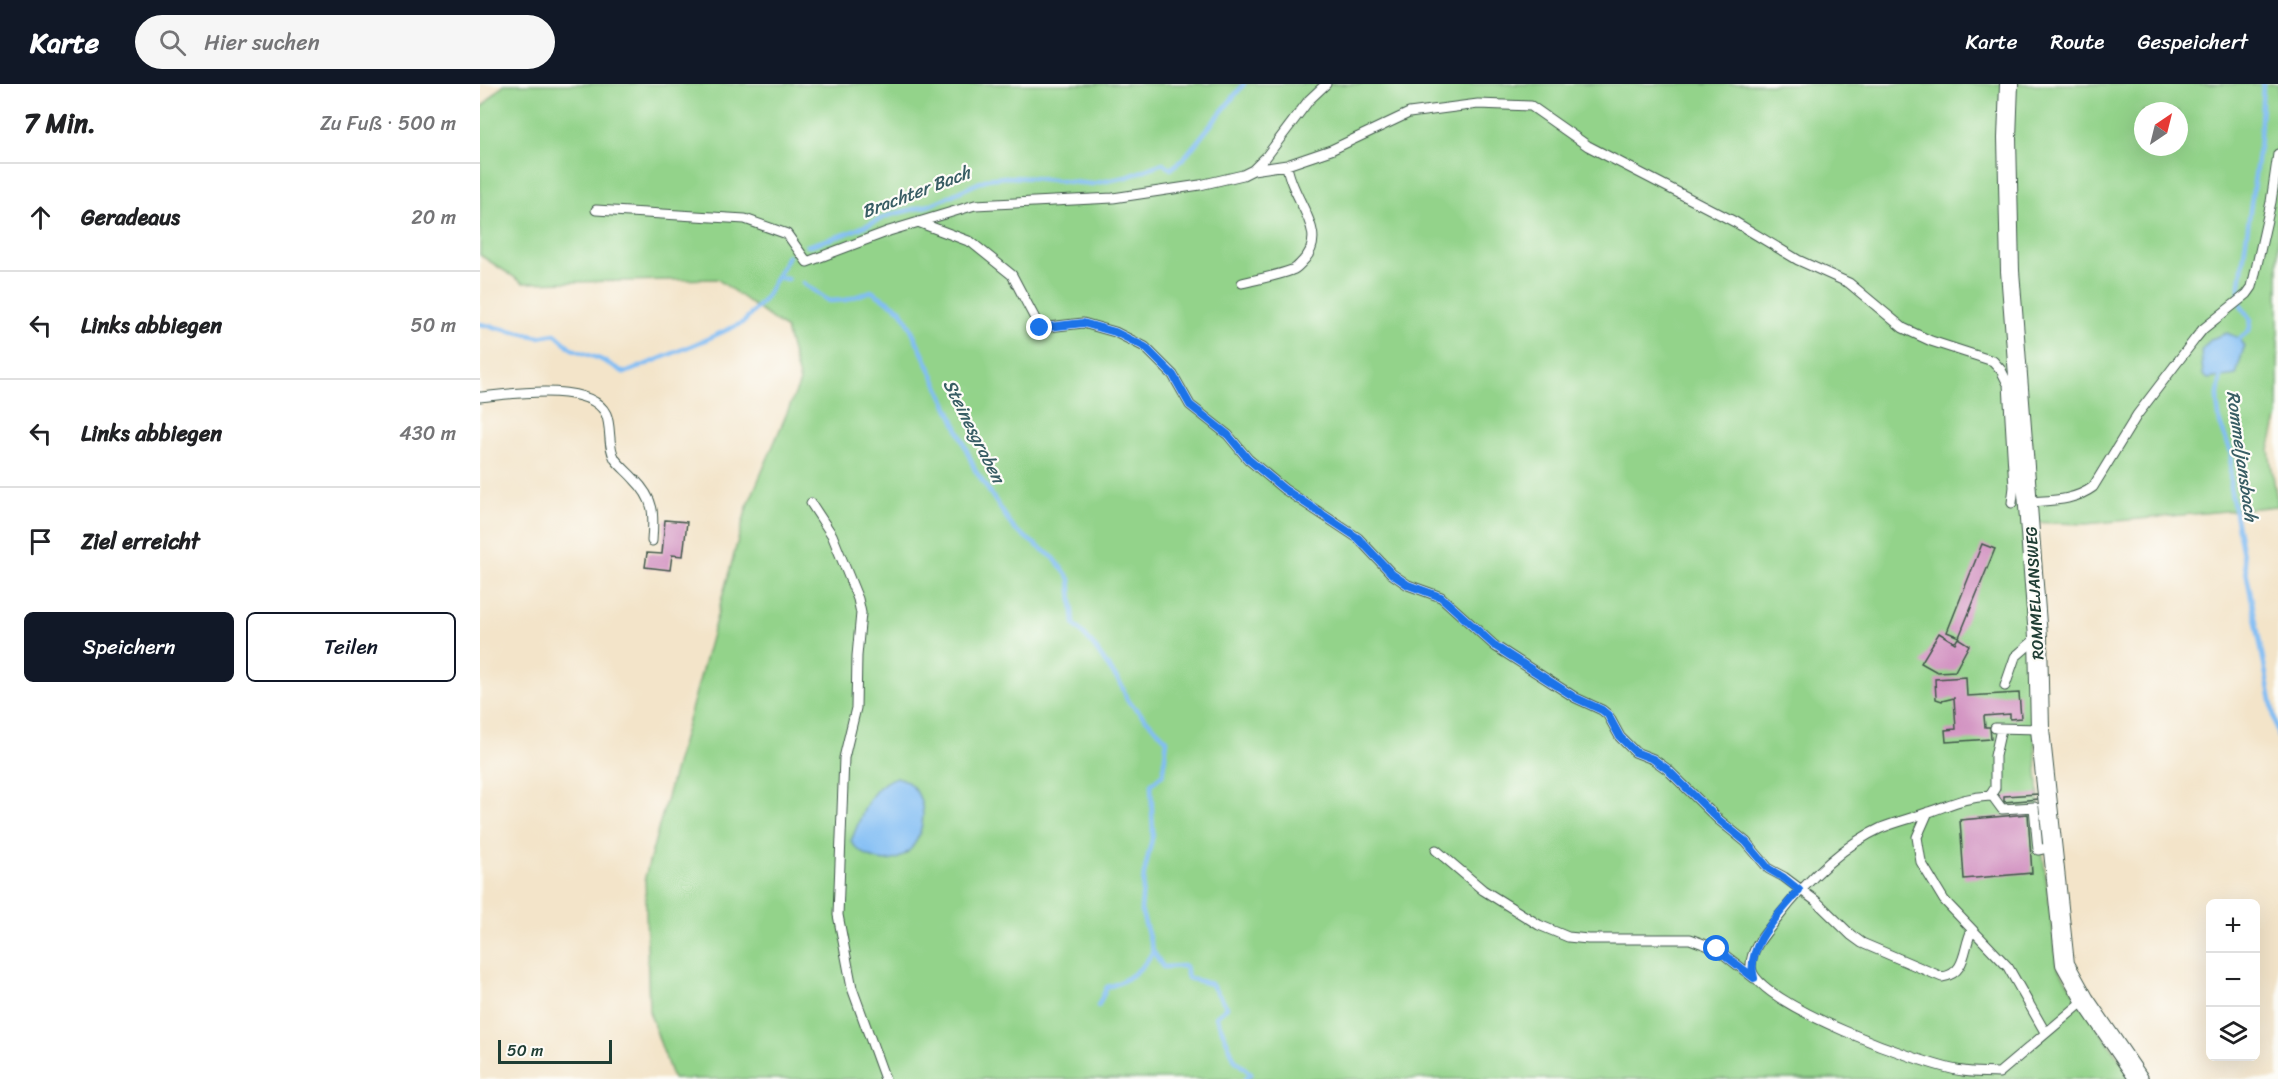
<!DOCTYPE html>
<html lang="de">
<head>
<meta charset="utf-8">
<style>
  body { margin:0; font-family:Sriracha,sans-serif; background:#f6f6f6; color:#202124 }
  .controls { position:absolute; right:18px; bottom:18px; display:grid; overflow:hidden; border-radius:9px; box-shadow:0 6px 24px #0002 }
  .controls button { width:54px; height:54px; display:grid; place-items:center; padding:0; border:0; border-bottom:2px solid #e0e0e0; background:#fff; color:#202124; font:30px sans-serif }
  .compass { position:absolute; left:1654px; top:18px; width:54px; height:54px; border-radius:50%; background:#fff; box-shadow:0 6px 24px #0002; rotate:35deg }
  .scale { position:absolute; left:18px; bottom:15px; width:114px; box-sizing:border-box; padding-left:6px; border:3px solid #1f3d34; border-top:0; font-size:16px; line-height:21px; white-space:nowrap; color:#1f3d34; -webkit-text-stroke:4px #fdfcf7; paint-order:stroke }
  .stop { position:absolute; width:18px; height:18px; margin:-14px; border:4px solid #1a73e8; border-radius:50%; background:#fff }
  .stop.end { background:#1a73e8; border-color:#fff; box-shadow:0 2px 6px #0008 }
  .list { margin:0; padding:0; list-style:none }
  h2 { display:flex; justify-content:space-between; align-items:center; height:78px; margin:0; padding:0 24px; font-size:26px }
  h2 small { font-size:20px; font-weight:400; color:#757577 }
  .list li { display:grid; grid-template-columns:39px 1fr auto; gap:18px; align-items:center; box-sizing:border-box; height:108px; padding:0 24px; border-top:2px solid #e0e0e0 }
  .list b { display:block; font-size:22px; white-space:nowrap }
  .list em { font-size:20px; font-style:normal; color:#757577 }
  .actions { display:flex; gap:12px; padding:18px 24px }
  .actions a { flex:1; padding:14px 0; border:2px solid #111827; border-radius:9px; text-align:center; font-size:21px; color:#111827 }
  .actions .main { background:#111827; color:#fff }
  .icon { flex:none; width:33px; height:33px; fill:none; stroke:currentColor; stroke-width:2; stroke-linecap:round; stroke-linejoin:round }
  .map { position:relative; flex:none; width:1798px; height:995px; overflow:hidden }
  header { display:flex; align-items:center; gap:36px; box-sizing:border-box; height:84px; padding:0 30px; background:#111827; color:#fff }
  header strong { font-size:28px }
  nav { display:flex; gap:33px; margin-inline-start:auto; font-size:21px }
  .search { width:420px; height:54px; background:#f6f6f6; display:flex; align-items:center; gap:15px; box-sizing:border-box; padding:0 21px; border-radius:33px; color:#757577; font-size:22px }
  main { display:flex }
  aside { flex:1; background:#fff }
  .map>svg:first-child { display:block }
  .green { fill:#93d38a; stroke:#59885f; stroke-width:1.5; fill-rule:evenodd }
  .water { fill:#81bdf4; stroke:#507d94; stroke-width:1.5 }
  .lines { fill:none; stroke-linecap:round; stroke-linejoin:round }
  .stream { stroke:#81bdf4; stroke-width:4.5 }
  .building { fill:#d394c2 }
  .service-casing { stroke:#3f564a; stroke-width:11 }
  .minor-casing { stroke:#3f564a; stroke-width:20 }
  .service { stroke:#fff; stroke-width:9 }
  .minor { stroke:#fff; stroke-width:18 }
  .route { stroke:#1a73e8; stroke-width:8 }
  .labels { text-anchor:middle; stroke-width:4.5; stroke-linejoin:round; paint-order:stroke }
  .street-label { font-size:16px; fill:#1f3d34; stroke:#fdfcf7 }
  .water-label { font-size:18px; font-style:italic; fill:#385d64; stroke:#fdfcf7 }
</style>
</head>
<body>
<header>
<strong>Karte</strong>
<div class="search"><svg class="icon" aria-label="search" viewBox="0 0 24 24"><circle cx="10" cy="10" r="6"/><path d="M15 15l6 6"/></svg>Hier suchen</div>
<nav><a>Karte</a><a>Route</a><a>Gespeichert</a></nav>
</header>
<main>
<aside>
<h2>7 Min.<small>Zu Fuß · 500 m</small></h2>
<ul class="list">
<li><svg class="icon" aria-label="ahead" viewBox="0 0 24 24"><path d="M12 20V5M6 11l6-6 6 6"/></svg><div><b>Geradeaus</b></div><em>20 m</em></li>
<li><svg class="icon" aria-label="left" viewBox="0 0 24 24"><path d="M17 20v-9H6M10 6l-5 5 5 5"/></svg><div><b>Links abbiegen</b></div><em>50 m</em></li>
<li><svg class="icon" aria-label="left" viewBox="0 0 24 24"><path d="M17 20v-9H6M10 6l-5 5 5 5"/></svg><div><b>Links abbiegen</b></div><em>430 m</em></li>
<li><svg class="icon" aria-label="arrive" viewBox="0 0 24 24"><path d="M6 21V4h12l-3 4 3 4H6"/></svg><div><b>Ziel erreicht</b></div></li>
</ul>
<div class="actions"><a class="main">Speichern</a><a>Teilen</a></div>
</aside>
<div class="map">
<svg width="1798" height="995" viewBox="0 0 1798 995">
  <rect width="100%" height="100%" fill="#fdfcf7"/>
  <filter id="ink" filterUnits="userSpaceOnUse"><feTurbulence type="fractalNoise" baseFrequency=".0167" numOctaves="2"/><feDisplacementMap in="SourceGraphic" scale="12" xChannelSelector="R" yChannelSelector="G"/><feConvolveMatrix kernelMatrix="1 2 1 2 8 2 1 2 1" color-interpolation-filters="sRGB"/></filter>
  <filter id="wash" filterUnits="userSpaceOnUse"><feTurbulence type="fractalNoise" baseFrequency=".008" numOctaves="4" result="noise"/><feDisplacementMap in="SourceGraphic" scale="24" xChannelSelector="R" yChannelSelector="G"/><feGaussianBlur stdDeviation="1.35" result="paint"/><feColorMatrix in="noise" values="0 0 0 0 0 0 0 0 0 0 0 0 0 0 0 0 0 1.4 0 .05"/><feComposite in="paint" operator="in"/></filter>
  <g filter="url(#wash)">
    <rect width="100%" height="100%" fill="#f3e4c9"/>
    <!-- green -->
    <path class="green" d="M24 0H1798V331L1789 366 1798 422 1606 440 1546 438 1553 629 1563 772 1578 884 1653 995H193L169 927 165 793 267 423 320 298 306 245 237 195 43 199 0 171V25ZM1663 27H1699V63H1663Z"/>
    <!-- water -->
    <path class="water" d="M1747 249 1759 254 1764 263 1756 291 1728 295 1723 291 1721 267 1731 255Z
      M417 693C466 709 439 798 388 772 380 768 375 764 371 757 382 732 389 701 417 693Z"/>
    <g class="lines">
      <!-- stream -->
      <path class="stream" d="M327 162 366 150 410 131 450 121 507 95 525 93 553 94 611 100 647 93 683 79 691 85 704 74 764 0
        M296 193 308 195
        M323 199 349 217 366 216 391 207 420 225 426 234 473 334 495 386 534 445 574 474 590 495 594 540 613 561 642 602 647 616 687 656 683 690 671 700 673 750 664 790 661 826 673 867 683 883 705 882 708 894 731 900 747 923 736 932 755 976 771 990 765 995
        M0 240 59 253 75 250 92 265 120 275 145 289 225 256 264 238 286 213 308 172
        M1757 256 1769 247 1771 236 1761 222 1759 207 1780 55 1783 0
        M1741 289 1737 318 1740 339 1751 368 1750 403 1798 653
        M618 922 627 903C646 898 664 885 673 867"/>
    </g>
    <g id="blocks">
      <!-- building -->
      <path class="building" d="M185 436 207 438 203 472 192 471 190 486 165 483 167 469 182 470Z
        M1502 460 1515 465 1479 553 1467 548Z
        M1459 549 1475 559 1478 554 1489 561 1475 587 1457 588 1441 579Z
        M1486 593 1487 612 1539 609 1541 634 1530 635V630L1504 632 1505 643H1510L1511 655 1466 658 1465 646 1476 645 1474 614 1462 617 1456 615 1455 595Z
        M1558 710V715L1524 718V712Z
        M1548 730 1552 789 1484 795 1480 736Z"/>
    </g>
  </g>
  <g filter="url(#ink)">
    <use href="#blocks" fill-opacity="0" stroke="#3f564a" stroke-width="1.5"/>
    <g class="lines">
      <defs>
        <path id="service" d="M773 86 807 81 851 66 929 29 998 20 1051 22 1108 62 1255 138 1318 176 1369 199 1423 244 1451 257 1513 277 1521 286 1528 300 1534 403 1532 419
          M116 126 265 135 307 150 327 178 409 147 495 121 633 114 720 101 763 91 773 86 786 73 829 16 846 0
          M438 138 491 158 532 191 560 244 603 239 635 248 665 263 693 291 710 321 748 351 768 375 804 405 878 454 912 490 928 501 961 513 1015 562 1096 614 1122 626 1128 631 1140 653 1155 668 1173 675 1187 685 1239 736 1266 758 1289 785 1304 793 1336 817 1371 851 1382 859 1462 893C1487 890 1483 863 1492 846
          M762 199C778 195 796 192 812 186 816 185 819 181 822 178 852 149 811 116 807 81
          M0 313C30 310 110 297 126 330 132 344 127 361 135 375 140 382 148 388 154 395 175 416 174 430 172 457
          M1549 418C1572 416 1594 417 1613 403L1657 331 1715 255 1723 245 1767 210 1772 203 1791 118 1798 70
          M331 419 352 451 378 515 381 529 377 572 376 624 364 674 358 831 372 904 405 995
          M1525 602 1535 573 1558 553
          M1515 644 1560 645
          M1521 645 1515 672V704L1510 712C1485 713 1472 720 1449 728 1433 734 1416 738 1401 744 1359 763 1324 800 1296 836 1286 849 1270 865 1271 883 1273 919 1448 983 1483 987 1494 989 1507 988 1519 989L1605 916
          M1511 710 1522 725 1554 723 1558 766 1572 763
          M1448 728 1437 753 1441 778 1464 816 1528 883 1565 948
          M956 766 1003 806 1059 841 1088 853 1108 855H1210L1237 865 1274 894"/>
        <path id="minor" d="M1529 0 1527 54 1530 187 1558 553 1560 645 1585 880 1605 916 1659 995"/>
      </defs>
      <!-- service casing -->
      <use href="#service" class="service-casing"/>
      <!-- minor casing -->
      <use href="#minor" class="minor-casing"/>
      <!-- service -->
      <use href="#service" class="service"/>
      <!-- minor -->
      <use href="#minor" class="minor"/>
    </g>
  </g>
  <g class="lines" filter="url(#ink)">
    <!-- route -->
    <path class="route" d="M560 244 603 239 635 248 665 263 693 291 710 321 748 351 768 375 804 405 878 454 912 490 928 501 961 513 1015 562 1096 614 1122 626 1128 631 1140 653 1155 668 1173 675 1187 685 1239 736 1266 758 1289 785 1304 794 1319 806C1300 830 1265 861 1274 894L1237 865"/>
  </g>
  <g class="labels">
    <!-- street labels -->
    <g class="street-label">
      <text transform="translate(1554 509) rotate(-93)" y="6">ROMMELJANSWEG</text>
    </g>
    <!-- water labels -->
    <g class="water-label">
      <text transform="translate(436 108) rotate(-21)" y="6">Brachter Bach</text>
      <text transform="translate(494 347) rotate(63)" y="6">Steinesgraben</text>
      <text transform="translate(1762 372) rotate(82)" y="6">Rommeljansbach</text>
    </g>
  </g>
</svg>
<div class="controls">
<button>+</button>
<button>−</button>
<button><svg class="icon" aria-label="layers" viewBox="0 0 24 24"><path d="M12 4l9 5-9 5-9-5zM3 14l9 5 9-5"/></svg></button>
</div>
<svg class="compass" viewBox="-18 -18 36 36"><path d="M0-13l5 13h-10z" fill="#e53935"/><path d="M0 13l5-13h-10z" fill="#757577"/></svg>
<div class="scale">50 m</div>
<div class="stop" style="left:1237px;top:865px"></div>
<div class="stop end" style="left:560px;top:244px"></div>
</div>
</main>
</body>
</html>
